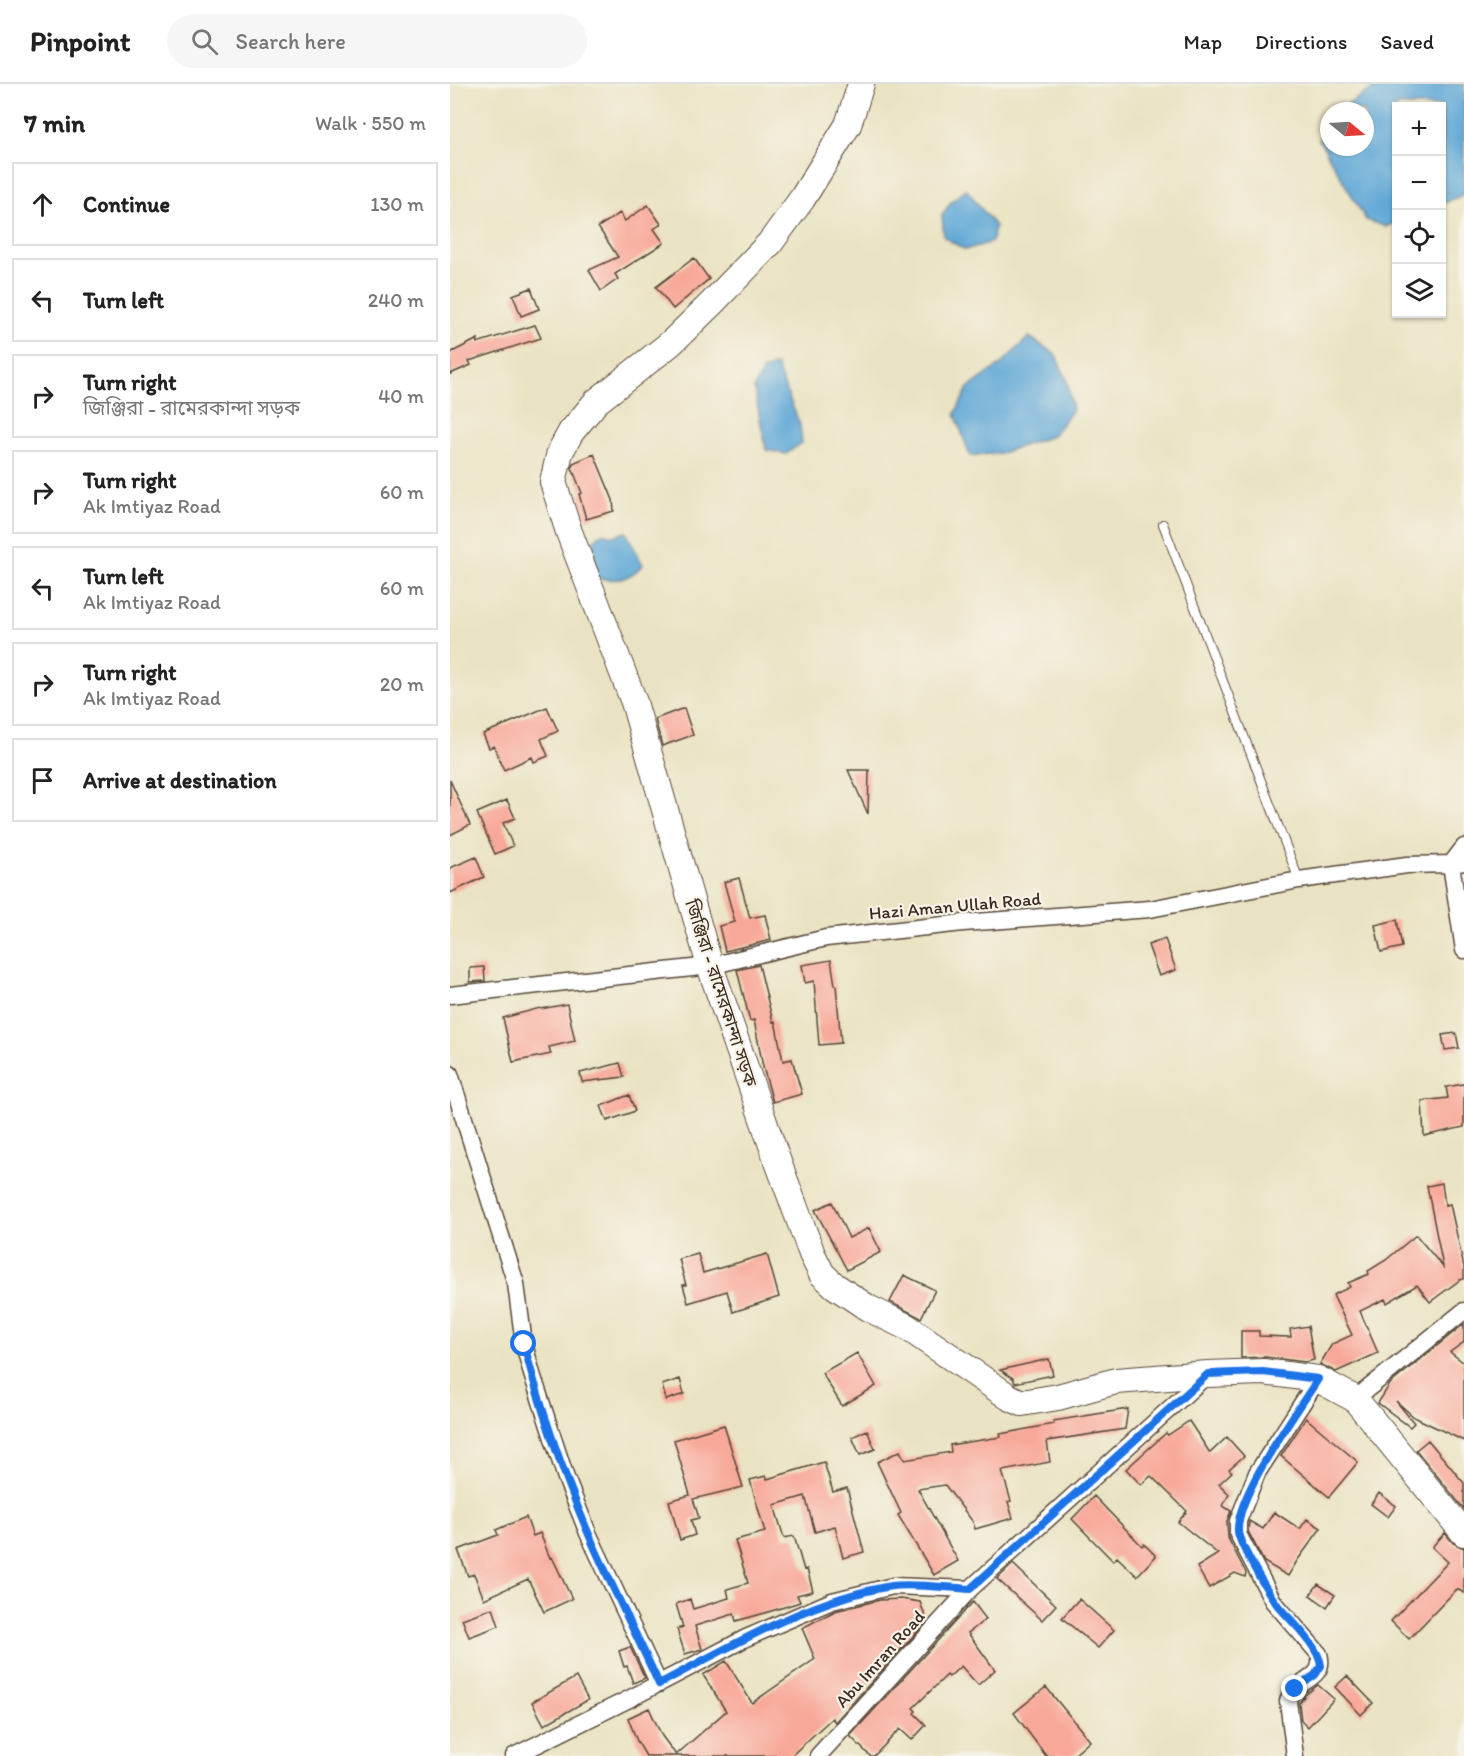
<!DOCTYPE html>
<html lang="en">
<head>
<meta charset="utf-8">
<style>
  body { margin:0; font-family:Itim,"Noto Sans Bengali",sans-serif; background:#f6f6f6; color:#222 }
  .controls { position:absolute; right:18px; top:18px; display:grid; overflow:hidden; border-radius:0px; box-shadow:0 2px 4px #0004 }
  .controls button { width:54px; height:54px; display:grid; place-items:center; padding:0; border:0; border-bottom:2px solid #e0e0e0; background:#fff; color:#222; font:30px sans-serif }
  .compass { position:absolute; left:870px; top:18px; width:54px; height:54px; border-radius:50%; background:#fff; box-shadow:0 2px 4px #0004; rotate:108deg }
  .stop { position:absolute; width:18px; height:18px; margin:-14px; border:4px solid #1a73e8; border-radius:50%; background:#fff }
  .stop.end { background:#1a73e8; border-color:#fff; box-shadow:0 2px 6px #0008 }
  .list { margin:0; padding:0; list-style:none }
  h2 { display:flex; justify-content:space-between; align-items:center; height:78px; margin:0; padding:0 24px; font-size:26px }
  h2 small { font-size:20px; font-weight:400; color:#767676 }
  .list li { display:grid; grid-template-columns:39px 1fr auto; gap:18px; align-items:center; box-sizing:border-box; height:84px; margin:0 12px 12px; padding:0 12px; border:2px solid #e0e0e0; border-radius:0px }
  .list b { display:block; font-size:22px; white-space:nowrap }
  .list p { margin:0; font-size:20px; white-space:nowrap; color:#767676 }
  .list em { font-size:20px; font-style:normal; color:#767676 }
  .icon { flex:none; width:33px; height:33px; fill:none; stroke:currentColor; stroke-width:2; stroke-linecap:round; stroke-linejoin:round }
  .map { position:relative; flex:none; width:1014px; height:1672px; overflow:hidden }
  header { display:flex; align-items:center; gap:36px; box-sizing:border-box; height:84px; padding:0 30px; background:#fff; border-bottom:2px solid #e0e0e0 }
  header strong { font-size:28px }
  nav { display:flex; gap:33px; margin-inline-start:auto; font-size:21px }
  .search { width:420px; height:54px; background:#f6f6f6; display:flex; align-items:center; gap:15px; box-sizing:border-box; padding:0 21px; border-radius:33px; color:#767676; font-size:22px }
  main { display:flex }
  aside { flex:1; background:#fff }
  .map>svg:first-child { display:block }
  .water { fill:#60a8d7; stroke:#4e697a; stroke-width:1.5 }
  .building { fill:#f8a899 }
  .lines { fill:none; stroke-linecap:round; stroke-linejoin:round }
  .lane-casing { stroke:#554637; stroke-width:10 }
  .street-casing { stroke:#554637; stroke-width:19 }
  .primary-casing { stroke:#554637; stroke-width:28 }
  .lane { stroke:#fff; stroke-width:8 }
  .street { stroke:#fff; stroke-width:16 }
  .primary { stroke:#fff; stroke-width:26 }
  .route { stroke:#1a73e8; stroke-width:8 }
  .labels { text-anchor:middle; stroke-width:4.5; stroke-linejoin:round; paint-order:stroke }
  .street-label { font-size:18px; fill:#3b2a1e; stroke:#f7f3e8 }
</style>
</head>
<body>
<header>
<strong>Pinpoint</strong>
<div class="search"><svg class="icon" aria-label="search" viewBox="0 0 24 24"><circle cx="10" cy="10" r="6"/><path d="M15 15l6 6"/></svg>Search here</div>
<nav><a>Map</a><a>Directions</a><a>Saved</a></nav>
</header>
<main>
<aside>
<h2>7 min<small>Walk · 550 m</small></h2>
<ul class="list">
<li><svg class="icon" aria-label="ahead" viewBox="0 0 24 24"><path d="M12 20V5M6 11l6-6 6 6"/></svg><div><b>Continue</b></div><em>130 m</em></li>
<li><svg class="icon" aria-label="left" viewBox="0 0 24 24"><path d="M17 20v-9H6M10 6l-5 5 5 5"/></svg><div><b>Turn left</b></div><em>240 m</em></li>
<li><svg class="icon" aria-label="right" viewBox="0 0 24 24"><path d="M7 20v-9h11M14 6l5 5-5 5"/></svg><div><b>Turn right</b><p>জিঞ্জিরা - রামেরকান্দা সড়ক</p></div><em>40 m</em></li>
<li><svg class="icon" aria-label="right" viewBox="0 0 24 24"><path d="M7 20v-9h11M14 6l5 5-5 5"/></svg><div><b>Turn right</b><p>Ak Imtiyaz Road</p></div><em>60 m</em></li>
<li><svg class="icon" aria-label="left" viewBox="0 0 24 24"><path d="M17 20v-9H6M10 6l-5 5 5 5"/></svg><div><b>Turn left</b><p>Ak Imtiyaz Road</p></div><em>60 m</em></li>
<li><svg class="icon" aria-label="right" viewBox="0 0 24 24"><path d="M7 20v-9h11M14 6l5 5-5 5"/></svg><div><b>Turn right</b><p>Ak Imtiyaz Road</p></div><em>20 m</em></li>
<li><svg class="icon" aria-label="arrive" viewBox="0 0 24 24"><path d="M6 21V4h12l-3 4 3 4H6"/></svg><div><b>Arrive at destination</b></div></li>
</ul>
</aside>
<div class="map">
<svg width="1014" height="1672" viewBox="0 0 1014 1672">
  <rect width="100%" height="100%" fill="#f7f3e8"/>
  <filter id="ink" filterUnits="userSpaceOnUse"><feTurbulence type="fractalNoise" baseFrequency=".0167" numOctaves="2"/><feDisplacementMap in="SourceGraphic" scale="12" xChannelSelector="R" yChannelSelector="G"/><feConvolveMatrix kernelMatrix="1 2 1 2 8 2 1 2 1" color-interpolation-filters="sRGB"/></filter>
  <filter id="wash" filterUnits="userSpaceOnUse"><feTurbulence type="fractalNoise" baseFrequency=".008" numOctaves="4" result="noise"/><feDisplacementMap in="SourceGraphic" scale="24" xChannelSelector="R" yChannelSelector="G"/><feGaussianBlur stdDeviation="1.35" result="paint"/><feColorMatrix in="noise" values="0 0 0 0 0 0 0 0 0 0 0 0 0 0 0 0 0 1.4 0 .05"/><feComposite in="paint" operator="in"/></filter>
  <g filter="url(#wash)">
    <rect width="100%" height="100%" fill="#eae3c3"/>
    <!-- water -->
    <path class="water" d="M930 0H1014V110L992 120V22H946V138L936 143 916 136 869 56 876 34 879 32V63H915V27H887Z
      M516 105 545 142 542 158 515 166 494 153 492 131 501 118Z
      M579 253 605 270 617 296 623 326 602 352 551 369 520 372 505 330 518 304 550 281Z
      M326 281 350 341 352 359 336 370 316 366 304 304 313 286Z
      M176 448 193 481C176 498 166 497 143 494L133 472 141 459 152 449 164 452Z"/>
    <g id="blocks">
      <!-- building -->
      <path class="building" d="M198 121 211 140 204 145 214 159 165 190 168 195 151 207 139 186 168 173 148 143 170 129 175 137Z
        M244 174 259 195 223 225 206 203Z
        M81 204 89 225 71 232 63 211Z
        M85 241 91 254 19 277 21 281 0 290V269L28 255 27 259Z
        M144 370 163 416 164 427 136 435 129 410 132 409 122 384 123 379Z
        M97 623 108 647 91 655 98 672 84 678 82 673 54 686 44 662 39 664 33 650Z
        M234 624 243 651 212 662 205 635Z
        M398 686H419L418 730Z
        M0 696 20 741 0 751Z
        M57 716 65 734 53 739 63 762 45 770 27 729Z
        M26 773 34 793 0 809V784Z
        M289 794 300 834 315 831 321 856 275 867 269 842 285 838 274 798Z
        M947 836 952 863 931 868 925 841Z
        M715 855 726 886 709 892 698 861Z
        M381 876 385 901H386L391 959 369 961 364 897 355 899 352 881Z
        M309 881 323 938 325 937 333 977 342 975 352 1010 323 1018 313 983 304 936 300 937 287 886Z
        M34 883 35 897 20 898V884Z
        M117 920 125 957 99 963 101 970 63 978 53 934 90 924 91 925Z
        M1006 949 1009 964 995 966 992 951Z
        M170 979 174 993 132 998 130 989Z
        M1014 1000V1043L974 1052 972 1017 998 1014 996 1003Z
        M179 1011 185 1027 157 1037 151 1022Z
        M992 1099 995 1121 1000 1120 1014 1183V1195L1010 1196 980 1218 967 1201 937 1219 935 1215 910 1227 928 1269 886 1288 870 1280 882 1260 902 1251 883 1211 900 1203 898 1199 919 1190 918 1187 936 1176 966 1151 993 1183 977 1102Z
        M382 1118 399 1154 419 1144 431 1168 397 1186 365 1126Z
        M248 1170 253 1189 317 1170 329 1213 283 1228 277 1207 238 1219 233 1201H236L229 1175Z
        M454 1191 485 1206 471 1234 440 1218Z
        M1014 1240V1258L1000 1268 1014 1279V1357L964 1333 946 1317 964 1339 960 1343 928 1319 940 1300Z
        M858 1242 864 1276 855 1278 815 1273 791 1274V1247H809V1252L841 1253 840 1245Z
        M407 1269 426 1302 392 1322 372 1289Z
        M599 1275 603 1291 565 1299 563 1294 550 1286Z
        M230 1295 234 1310 216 1316 212 1301Z
        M678 1325 675 1345 597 1357 600 1378 552 1387 561 1417 558 1418 563 1434 525 1445 523 1438 495 1401 468 1405 508 1477 484 1491 448 1431 451 1429 427 1378 450 1367 455 1376 501 1368 500 1361 551 1353 550 1350 604 1340 603 1337Z
        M856 1334 908 1378 879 1413 831 1372Z
        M739 1337 760 1369 777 1353 794 1372 779 1385 782 1388 769 1400 779 1410 773 1422 781 1427 777 1437 778 1454 796 1489 795 1493 785 1489 759 1504 747 1483 768 1470 728 1438 737 1427 701 1392 691 1401 676 1385 716 1349 718 1351Z
        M274 1341 293 1403 243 1415 249 1434 241 1436 245 1451 230 1456 219 1417 240 1411 224 1356Z
        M417 1346 425 1365 410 1371 402 1353Z
        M978 1356 1014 1399V1425L966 1366Z
        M374 1378 383 1408 397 1404 414 1468 393 1474 385 1442 365 1448 355 1412 324 1421 334 1454 344 1452 354 1486 357 1485 363 1507 347 1511 350 1518 315 1529 286 1537 284 1530 245 1542 252 1565 235 1570 227 1545 233 1543 226 1520 240 1515 243 1525 279 1514 277 1505 298 1499 285 1456 315 1448 300 1396 316 1392 317 1395Z
        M929 1409 946 1422 938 1433 921 1420Z
        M644 1412 692 1462 694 1460 706 1472 687 1492 667 1473 663 1477 622 1435Z
        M824 1428 850 1445 857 1435 871 1444 847 1477 838 1492 814 1478 798 1447 799 1437 813 1445Z
        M76 1433 83 1452 90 1449 100 1474 102 1473 122 1515 94 1528 78 1495 34 1515 24 1490 18 1492 8 1466 48 1451 46 1446Z
        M995 1449 1003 1459 1014 1464V1509L1007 1505 959 1555 941 1537 998 1478 982 1463Z
        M563 1480 606 1521 592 1536 547 1495Z
        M868 1500 885 1511 877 1523 860 1511Z
        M451 1515 470 1518 477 1537 385 1638 382 1634 341 1672H196L187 1657 178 1634 199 1624 212 1652 226 1671 276 1627 253 1591 276 1577 302 1619 365 1575 352 1544 385 1527 430 1516Z
        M629 1515 664 1546 648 1564 612 1534Z
        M523 1518 536 1535 518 1549 545 1586 528 1601 511 1582 499 1593 497 1591 463 1624 466 1627 464 1629 476 1641 462 1656 450 1645 424 1672H420L400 1652Z
        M43 1524 49 1542 19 1553 12 1535Z
        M180 1563 195 1594 183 1599 177 1582 174 1583 169 1567Z
        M897 1592 923 1619 911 1631 885 1603Z
        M126 1593 138 1616 94 1641 82 1618Z
        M868 1601 884 1615 858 1643 851 1636 849 1619 855 1611Z
        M596 1603 640 1657 623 1672H596L564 1629Z"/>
    </g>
  </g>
  <g filter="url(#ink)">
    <use href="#blocks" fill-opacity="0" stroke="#554637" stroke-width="1.5"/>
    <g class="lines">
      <defs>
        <path id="lane" d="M713 440 849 796"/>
        <path id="street" d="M1014 763 1001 780 1014 866
          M0 911 260 882 376 854 513 839 700 825 849 796 957 781 1001 780 1014 778
          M0 990 66 1200 74 1260 82 1290 116 1394 138 1449 209 1600
          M905 1315 1014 1227
          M64 1672 179 1615 296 1554 382 1517 443 1502 520 1505
          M368 1672 520 1505 758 1290
          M845 1672 838 1617C843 1595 877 1597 869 1570L823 1517 788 1450V1437L807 1389 868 1295"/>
        <path id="primary" d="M411 0 398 41 352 115 320 159 263 218 221 259 146 318 121 348 110 368 103 398 119 448 184 618 260 882 324 1067 362 1170 372 1190 385 1202 418 1224 457 1243 559 1313 572 1319 608 1313 666 1297 758 1290 813 1288 868 1295 905 1315 1014 1449"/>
      </defs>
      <!-- lane casing -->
      <use href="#lane" class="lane-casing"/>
      <!-- street casing -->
      <use href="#street" class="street-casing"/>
      <!-- primary casing -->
      <use href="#primary" class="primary-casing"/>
      <!-- lane -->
      <use href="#lane" class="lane"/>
      <!-- street -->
      <use href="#street" class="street"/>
      <!-- primary -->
      <use href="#primary" class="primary"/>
    </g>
  </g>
  <g class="lines" filter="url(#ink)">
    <!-- route -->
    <path class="route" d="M74 1260C90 1324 112 1386 137 1446 159 1498 186 1549 209 1600 281 1562 360 1515 442 1502 462 1499 498 1504 520 1505L758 1290 813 1288 868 1295C847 1328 786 1411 788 1447 788 1459 820 1512 829 1523 842 1538 869 1562 871 1582L865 1591 845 1605"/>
  </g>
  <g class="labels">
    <!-- street labels -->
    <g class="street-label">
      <text transform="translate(505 822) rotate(-5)" y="6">Hazi Aman Ullah Road</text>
      <text transform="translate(271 909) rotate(72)" y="6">জিঞ্জিরা - রামেরকান্দা সড়ক</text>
      <text transform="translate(430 1575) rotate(-48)" y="6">Abu Imran Road</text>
    </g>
  </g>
</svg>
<div class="controls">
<button>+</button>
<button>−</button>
<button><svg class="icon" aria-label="locate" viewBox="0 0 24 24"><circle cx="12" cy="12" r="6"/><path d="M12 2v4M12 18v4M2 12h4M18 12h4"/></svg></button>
<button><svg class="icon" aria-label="layers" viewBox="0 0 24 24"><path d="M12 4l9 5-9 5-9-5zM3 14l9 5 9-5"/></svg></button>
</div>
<svg class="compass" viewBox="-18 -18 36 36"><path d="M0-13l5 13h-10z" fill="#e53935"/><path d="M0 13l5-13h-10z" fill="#767676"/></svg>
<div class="stop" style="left:74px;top:1260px"></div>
<div class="stop end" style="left:845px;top:1605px"></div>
</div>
</main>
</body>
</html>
